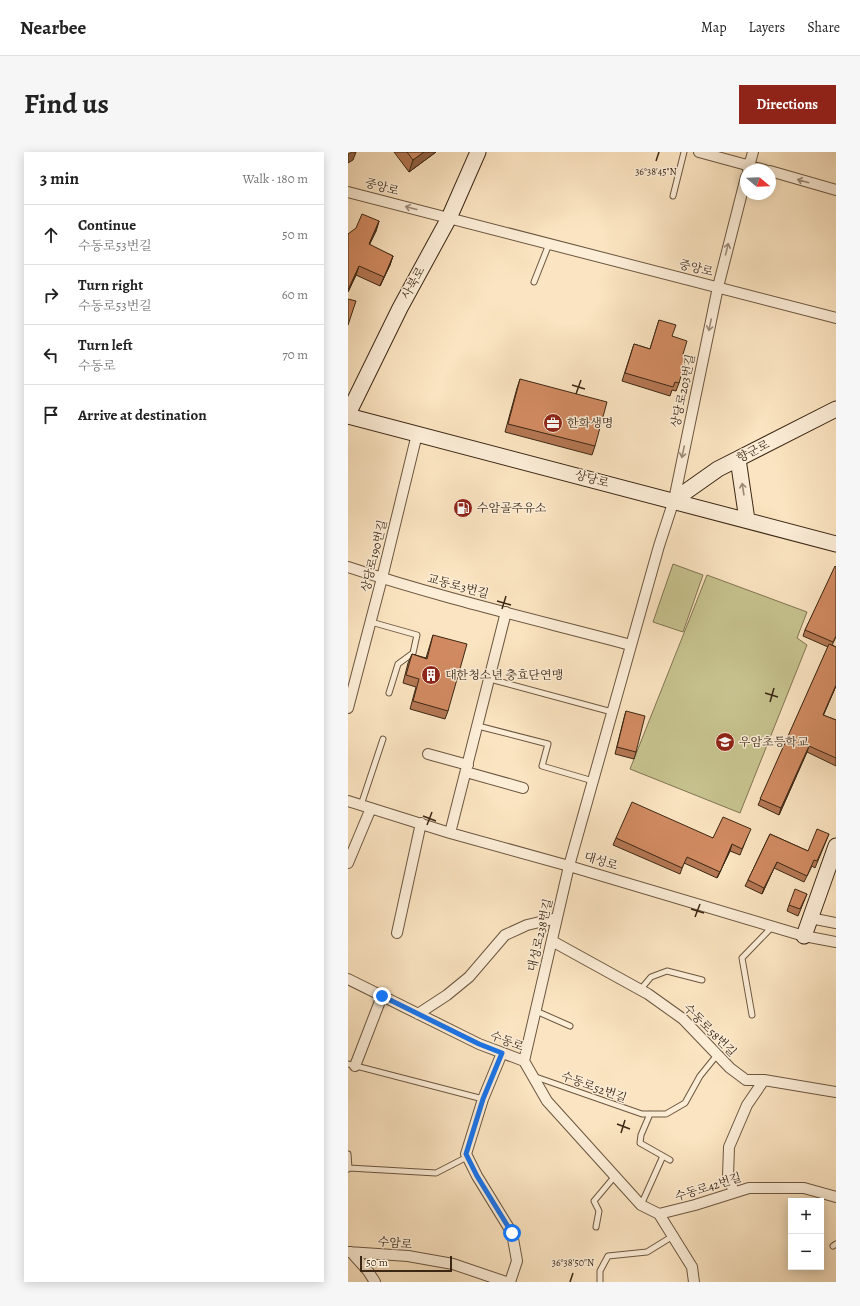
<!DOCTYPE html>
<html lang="en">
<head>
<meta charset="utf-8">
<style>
  body { margin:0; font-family:Alegreya,"Noto Serif KR",serif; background:#f6f6f6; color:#222 }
  .controls { position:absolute; right:12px; bottom:12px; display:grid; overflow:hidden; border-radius:0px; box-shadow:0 2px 10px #0003 }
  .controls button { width:36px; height:36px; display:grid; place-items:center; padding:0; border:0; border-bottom:1px solid #e0e0e0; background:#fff; color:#222; font:20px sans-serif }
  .compass { position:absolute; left:392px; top:12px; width:36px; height:36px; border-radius:50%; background:#fff; box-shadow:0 2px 10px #0003; rotate:109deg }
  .scale { position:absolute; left:12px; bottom:10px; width:92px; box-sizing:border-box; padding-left:4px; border:2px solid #3b2714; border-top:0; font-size:11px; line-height:14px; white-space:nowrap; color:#3b2714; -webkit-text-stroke:3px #fcedd7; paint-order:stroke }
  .stop { position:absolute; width:12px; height:12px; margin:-9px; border:3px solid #1a73e8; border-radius:50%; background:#fff }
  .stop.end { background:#1a73e8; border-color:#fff; box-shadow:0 1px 4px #0008 }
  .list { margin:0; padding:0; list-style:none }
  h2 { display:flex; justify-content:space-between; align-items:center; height:52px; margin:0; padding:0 16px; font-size:17px }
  h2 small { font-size:13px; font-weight:400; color:#767676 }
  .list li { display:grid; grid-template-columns:26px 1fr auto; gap:12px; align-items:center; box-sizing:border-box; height:60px; padding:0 16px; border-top:1px solid #e0e0e0 }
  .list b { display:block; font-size:15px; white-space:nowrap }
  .list p { margin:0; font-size:13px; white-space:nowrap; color:#767676 }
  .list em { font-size:13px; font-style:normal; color:#767676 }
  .icon { flex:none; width:22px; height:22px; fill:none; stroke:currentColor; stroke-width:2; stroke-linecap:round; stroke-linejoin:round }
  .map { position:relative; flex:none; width:488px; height:1130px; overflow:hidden; border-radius:0px }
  header { display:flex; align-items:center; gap:24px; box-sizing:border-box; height:56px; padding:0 20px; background:#fff; border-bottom:1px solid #e0e0e0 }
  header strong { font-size:19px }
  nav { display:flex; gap:22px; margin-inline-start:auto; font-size:14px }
  .intro { display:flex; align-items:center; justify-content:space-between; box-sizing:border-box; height:96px; padding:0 24px }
  h1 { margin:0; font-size:28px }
  .button { padding:10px 18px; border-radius:0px; background:#8f2418; color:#fff; font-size:14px; font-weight:700 }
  main { display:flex; gap:24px; padding:0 24px }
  aside { flex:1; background:#fff; border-radius:0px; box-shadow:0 2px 10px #0003 }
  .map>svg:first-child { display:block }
  .green { fill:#c6c28e; stroke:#807451 }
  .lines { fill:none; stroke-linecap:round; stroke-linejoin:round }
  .lane-casing { stroke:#6b563f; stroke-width:7 }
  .street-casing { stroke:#6b563f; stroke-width:12 }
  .secondary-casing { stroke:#3b2714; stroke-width:17 }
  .lane { stroke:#fcedd7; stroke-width:5 }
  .street { stroke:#fcedd7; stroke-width:10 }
  .secondary { stroke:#fcedd7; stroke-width:15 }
  .wall { fill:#b47753; stroke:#3b2714 }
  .shaded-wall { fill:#926144; stroke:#3b2714 }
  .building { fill:#d18a61; stroke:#3b2714 }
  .oneway { stroke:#9c8a76 }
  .route { stroke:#1a73e8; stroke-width:5 }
  .ticks { fill:none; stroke:#3b2714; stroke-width:1.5 }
  .labels { text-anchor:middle; stroke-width:3; stroke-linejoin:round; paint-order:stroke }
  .street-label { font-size:12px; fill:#3b2714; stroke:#fcedd7 }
  .poi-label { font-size:12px; fill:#3b2714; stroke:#fcedd7; text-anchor:start }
  .ticks-label { font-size:10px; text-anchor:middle; fill:#3b2714; stroke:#fcedd7; stroke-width:3; stroke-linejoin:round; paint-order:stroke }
</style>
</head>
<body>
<header>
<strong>Nearbee</strong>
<nav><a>Map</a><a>Layers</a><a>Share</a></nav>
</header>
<div class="intro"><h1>Find us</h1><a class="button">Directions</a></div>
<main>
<aside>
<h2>3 min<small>Walk · 180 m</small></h2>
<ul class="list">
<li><svg class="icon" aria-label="ahead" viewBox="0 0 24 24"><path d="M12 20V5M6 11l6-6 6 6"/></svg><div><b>Continue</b><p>수동로53번길</p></div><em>50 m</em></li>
<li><svg class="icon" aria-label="right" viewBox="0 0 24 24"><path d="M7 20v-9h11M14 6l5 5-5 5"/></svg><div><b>Turn right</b><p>수동로53번길</p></div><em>60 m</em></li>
<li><svg class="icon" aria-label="left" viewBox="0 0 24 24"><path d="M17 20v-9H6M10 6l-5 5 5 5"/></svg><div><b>Turn left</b><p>수동로</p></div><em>70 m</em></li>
<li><svg class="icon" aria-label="arrive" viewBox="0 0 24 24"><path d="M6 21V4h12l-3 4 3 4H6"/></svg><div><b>Arrive at destination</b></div></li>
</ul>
</aside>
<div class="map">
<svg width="488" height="1130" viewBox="0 0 488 1130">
  <rect width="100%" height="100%" fill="#fbe4c1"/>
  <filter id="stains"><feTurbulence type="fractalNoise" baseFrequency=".005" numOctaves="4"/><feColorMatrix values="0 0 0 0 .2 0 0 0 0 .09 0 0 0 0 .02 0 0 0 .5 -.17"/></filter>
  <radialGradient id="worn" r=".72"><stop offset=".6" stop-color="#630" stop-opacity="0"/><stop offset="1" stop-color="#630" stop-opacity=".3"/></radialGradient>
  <!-- green -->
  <path class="green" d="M325 412 355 423 335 480 305 470Z
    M359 423 459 460 449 486 459 493 392 661 282 617Z"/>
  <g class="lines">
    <defs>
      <path id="lane" d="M325 44 336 0
        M186 130 201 92
        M23 470 69 483 65 501 50 512 41 541
        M142 527 264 560
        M130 574 200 592 194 614 245 629
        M13 653 35 587
        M292 838 303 825 319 819 354 828
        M188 859 222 874
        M404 863 394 806 424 775
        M0 912 135 947
        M185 924 294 962H318L337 951 352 924 369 903
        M302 962 293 983 292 991 322 1008
        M0 1002 1 1016 0 1017
        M1 1016 88 1021 119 1005
        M293 1053 315 1004
        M248 1075 251 1059 246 1049 267 1024
        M485 1094 488 1092
        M252 1130V1119L260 1104 299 1100 325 1084"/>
      <path id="street" d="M351 0 417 18
        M400 18 405 0
        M422 19 488 38
        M0 40 488 166
        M0 415C93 446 189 468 283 493
        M0 556 34 426 69 282
        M80 602 120 613
        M118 620 175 636
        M0 649 102 681 221 714 456 784 488 790
        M102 681 158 460
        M0 711 23 656
        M462 766 488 771
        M49 781 73 671
        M204 789 300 842 335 867 382 916 398 928H416L488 940
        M0 827 131 892 176 909 199 949 293 1053 311 1062 344 1115 346 1130
        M70 862 99 843 121 825 157 783 179 773 209 766
        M154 901 135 947 118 1002 129 1024 164 1081 169 1109 162 1130
        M176 909 221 714 311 394 326 348 370 135 398 25
        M7 914 34 844
        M386 1040 380 1024 381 995 399 953 416 928
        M311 1062 347 1053 401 1036H456L488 1045
        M0 1100 60 1104 105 1112 158 1130
        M3 1100 20 1119 27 1130"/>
      <path id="secondary" d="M0 262 52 156 101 66 130 0
        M0 264 488 392
        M390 307 399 368
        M326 348 370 317 488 257
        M456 784 488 694"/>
    </defs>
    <!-- lane casing -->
    <use href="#lane" class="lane-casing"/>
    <!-- street casing -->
    <use href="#street" class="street-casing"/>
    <!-- secondary casing -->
    <use href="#secondary" class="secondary-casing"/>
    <!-- lane -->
    <use href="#lane" class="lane"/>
    <!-- street -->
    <use href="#street" class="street"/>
    <!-- secondary -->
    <use href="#secondary" class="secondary"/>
  </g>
  <!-- wall -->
  <path class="wall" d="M46 0H88L61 20Z
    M31 69 28 79 21 93 45 104 42 113 32 134 8 123 0 140V82Z
    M311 168 324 184 335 202 331 231 328 239 324 238 322 244 274 229 286 192 302 197Z
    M172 227 247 294 244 303 157 280 169 236Z
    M488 415V485L484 493 488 495V534L475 563 488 568V614L459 600 431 663 410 653 480 495 455 484 457 478Z
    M85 483 100 559 97 567 62 557 68 535 55 531 60 511 64 502 78 506Z
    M278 559 288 600 286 607 267 602 276 566Z
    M422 682 460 699 481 682 467 716 464 714 456 730 426 716 414 742 397 734 400 728Z
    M400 683 392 703 382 699 369 726 336 711 332 722 265 693 268 686H365Z
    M459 742 450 764 439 759 441 753Z"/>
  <!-- shaded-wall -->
  <path class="shaded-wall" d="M4 0H8L5 8 0 11V2Z
    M76 0H88L61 20 65 8Z
    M31 69 28 79 17 102 21 92Z
    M45 104 42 113 32 134 36 125Z
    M11 114 8 123 0 140V138Z
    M488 533V534L473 569 475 563Z
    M461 594 459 600 431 663 433 656Z
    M384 692 382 699 369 726 372 720Z
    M429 710 426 716 414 742 416 736Z"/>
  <!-- building -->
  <path class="building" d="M59 0H76L65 8Z
    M14 62 31 69 21 92 45 104 36 125 11 114 0 138V82L8 76Z
    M0 147 8 149 0 173Z
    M311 168 328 173 324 184 339 189 335 202 339 204 331 231 327 230 325 235 277 221 286 192 302 197Z
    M172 227 259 250 247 294 160 272Z
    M487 414 488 415V484L485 490 457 478Z
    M85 483 119 492 100 559 65 549 71 527 58 523 64 502 79 507Z
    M481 492 488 495V533L475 563 488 568V606L461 594 433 656 412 647Z
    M278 559 297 564 288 600 269 595Z
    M284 650 365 686 375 665 403 677 394 697 384 692 372 720 339 705 334 716 268 686Z
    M469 677 481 682 469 709 466 708 459 724 429 710 416 736 400 728 422 682 460 699Z
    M447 737 459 742 452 757 441 753Z"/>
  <!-- one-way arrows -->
  <defs><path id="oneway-shaft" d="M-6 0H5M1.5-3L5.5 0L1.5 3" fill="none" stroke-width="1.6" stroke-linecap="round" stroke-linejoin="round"/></defs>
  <g class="oneway">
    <use href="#oneway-shaft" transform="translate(455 29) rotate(-164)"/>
    <use href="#oneway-shaft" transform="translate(63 56) rotate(-165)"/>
    <use href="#oneway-shaft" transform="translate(379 97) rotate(-76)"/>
    <use href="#oneway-shaft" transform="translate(362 173) rotate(102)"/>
    <use href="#oneway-shaft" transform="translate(335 300) rotate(102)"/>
    <use href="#oneway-shaft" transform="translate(395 337) rotate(-99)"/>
  </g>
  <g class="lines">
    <!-- route -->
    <path class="route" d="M34 844 131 892 154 901 135 947 118 1002 129 1024 164 1081"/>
  </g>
  <!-- ticks -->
  <path class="ticks" d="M308 9 311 0M224 233 237 237M228 242 233 228M149 449 163 453M154 457 158 444M417 541 430 545M422 550 426 536M75 664 88 669M79 673 84 660M343 757 356 761M347 765 352 752M269 972 282 977M273 981 277 968M222 1130 225 1121"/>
  <!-- icons -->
  <defs>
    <symbol id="office-disc" viewBox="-11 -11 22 22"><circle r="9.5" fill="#8f2418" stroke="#fcedd7"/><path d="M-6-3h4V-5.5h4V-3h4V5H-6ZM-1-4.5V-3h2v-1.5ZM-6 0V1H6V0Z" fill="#fff"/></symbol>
    <symbol id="fuel-disc" viewBox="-11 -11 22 22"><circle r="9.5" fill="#8f2418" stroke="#fcedd7"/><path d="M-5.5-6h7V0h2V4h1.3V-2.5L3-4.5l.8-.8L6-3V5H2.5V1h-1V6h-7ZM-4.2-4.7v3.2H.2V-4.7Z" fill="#fff"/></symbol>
    <symbol id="building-disc" viewBox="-11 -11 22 22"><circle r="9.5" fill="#8f2418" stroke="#fcedd7"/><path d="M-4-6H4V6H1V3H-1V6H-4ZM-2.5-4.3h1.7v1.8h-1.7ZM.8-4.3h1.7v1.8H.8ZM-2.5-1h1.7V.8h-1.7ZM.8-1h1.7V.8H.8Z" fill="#fff"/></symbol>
    <symbol id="school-disc" viewBox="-11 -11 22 22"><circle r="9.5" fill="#8f2418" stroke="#fcedd7"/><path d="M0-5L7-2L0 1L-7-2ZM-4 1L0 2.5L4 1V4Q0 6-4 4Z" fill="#fff"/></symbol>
  </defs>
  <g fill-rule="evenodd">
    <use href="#office-disc" x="194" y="260" width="22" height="22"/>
    <use href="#fuel-disc" x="104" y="345" width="22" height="22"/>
    <use href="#building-disc" x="72" y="512" width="22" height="22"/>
    <use href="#school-disc" x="366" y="579" width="22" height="22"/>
  </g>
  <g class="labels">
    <!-- street labels -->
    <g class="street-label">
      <text transform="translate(34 35) rotate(15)" y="4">중앙로</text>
      <text transform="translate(348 116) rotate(14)" y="4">중앙로</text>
      <text transform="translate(65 131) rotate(-61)" y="4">사북로</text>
      <text transform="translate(335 239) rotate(-78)" y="4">상당로203번길</text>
      <text transform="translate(405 299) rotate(-27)" y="4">향군로</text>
      <text transform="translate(244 327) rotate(15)" y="4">상당로</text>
      <text transform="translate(26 404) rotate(-76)" y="4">상당로190번길</text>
      <text transform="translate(110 434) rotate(15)" y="4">교동로3번길</text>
      <text transform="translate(253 709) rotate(17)" y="4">대성로</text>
      <text transform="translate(192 783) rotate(-77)" y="4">대성로238번길</text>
      <text transform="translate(362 878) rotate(45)" y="4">수동로58번길</text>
      <text transform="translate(159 889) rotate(21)" y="4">수동로</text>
      <text transform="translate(246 935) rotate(20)" y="4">수동로52번길</text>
      <text transform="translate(360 1035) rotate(-17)" y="4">수동로42번길</text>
      <text transform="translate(47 1091) rotate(6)" y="4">수암로</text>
    </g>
    <!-- poi labels -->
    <g class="poi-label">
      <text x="219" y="275">한화생명</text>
      <text x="129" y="360">수암골주유소</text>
      <text x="97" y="527">대한청소년 충효단연맹</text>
      <text x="391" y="594">우암초등학교</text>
    </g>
  </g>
  <g class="ticks-label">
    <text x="308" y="23">36°38'45"N</text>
    <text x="225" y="1114">36°38'50"N</text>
  </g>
  <rect width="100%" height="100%" filter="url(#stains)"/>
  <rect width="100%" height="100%" fill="url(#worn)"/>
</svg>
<div class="controls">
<button>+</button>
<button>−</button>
</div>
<svg class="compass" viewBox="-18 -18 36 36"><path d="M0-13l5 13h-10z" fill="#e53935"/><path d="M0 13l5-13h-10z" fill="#767676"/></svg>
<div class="scale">50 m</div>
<div class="stop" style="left:164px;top:1081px"></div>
<div class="stop end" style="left:34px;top:844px"></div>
</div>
</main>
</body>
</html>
